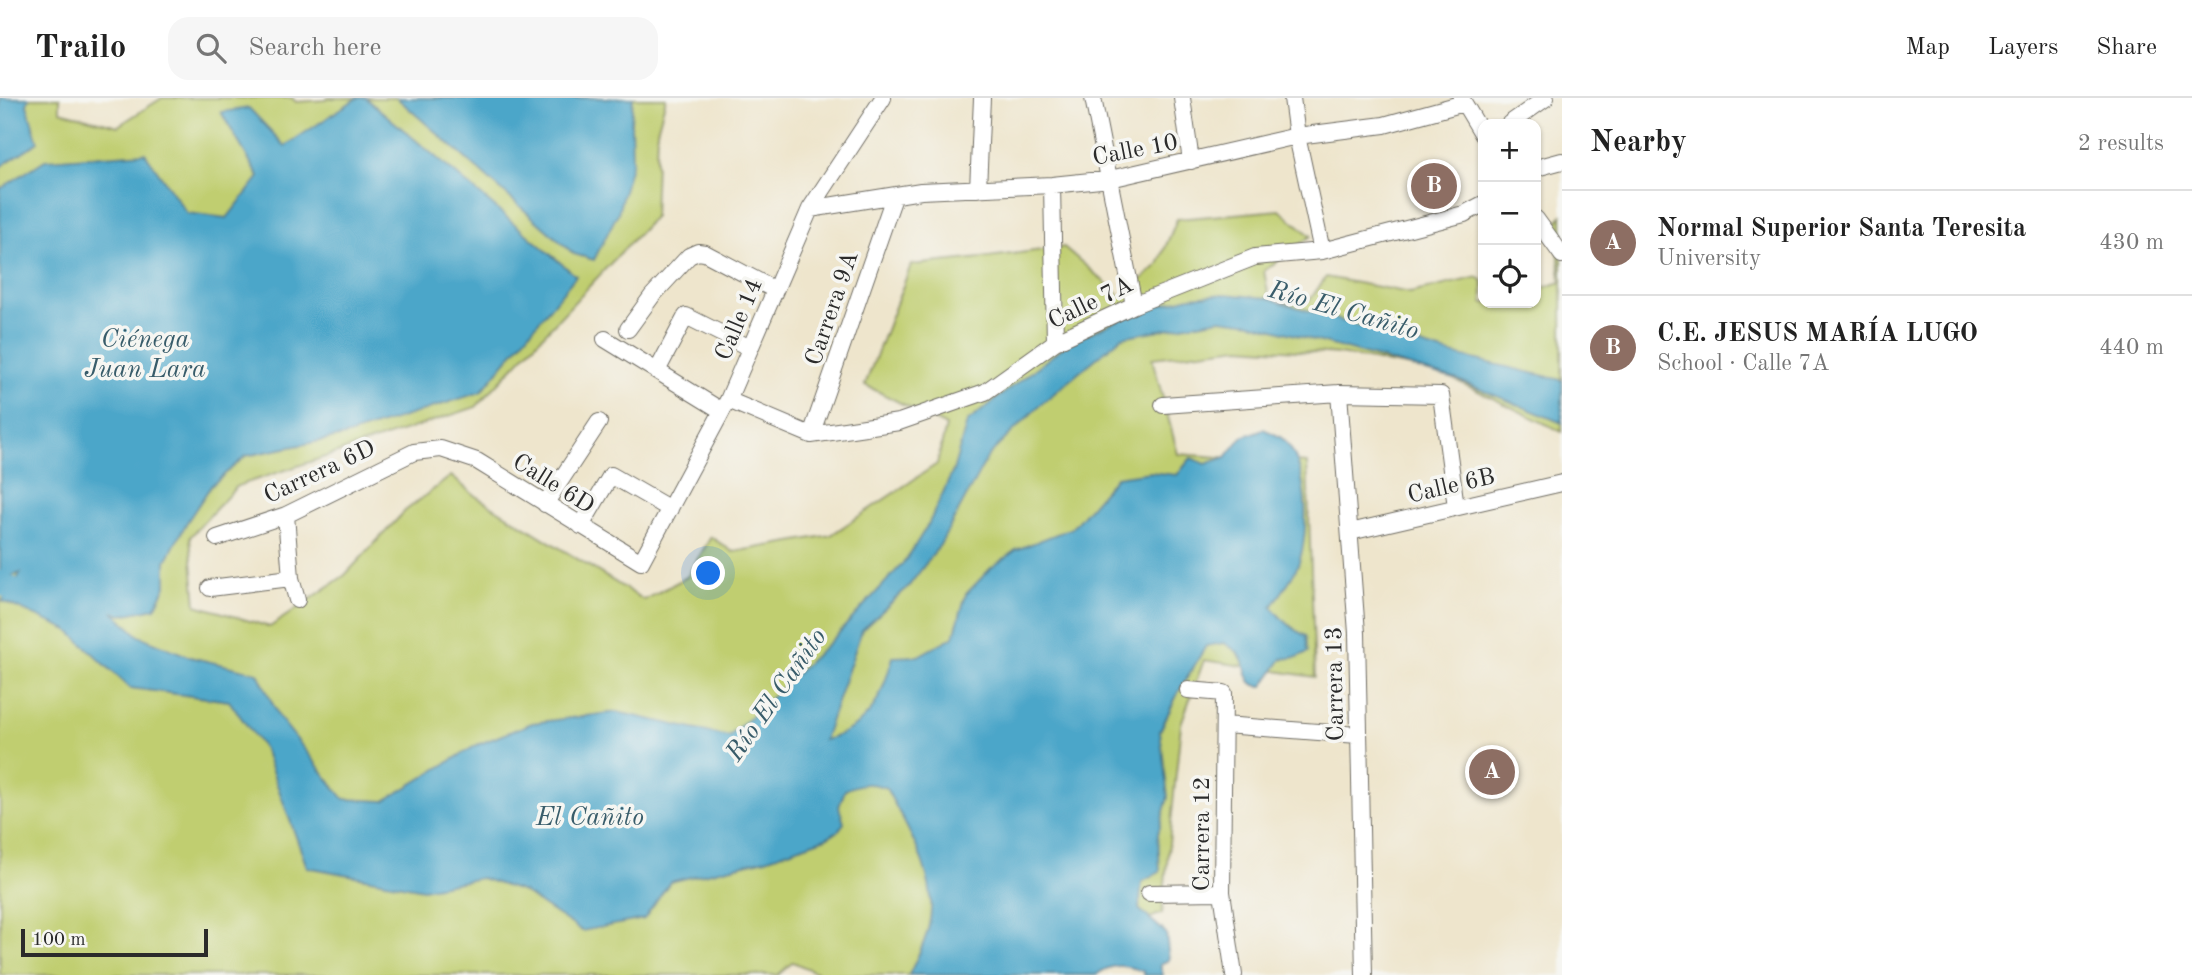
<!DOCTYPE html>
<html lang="en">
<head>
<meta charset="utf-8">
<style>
  body { margin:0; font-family:"Old Standard TT",serif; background:#f6f6f6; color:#222 }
  .controls { position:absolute; right:21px; top:21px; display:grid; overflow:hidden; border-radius:14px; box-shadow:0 2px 5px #0004 }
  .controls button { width:63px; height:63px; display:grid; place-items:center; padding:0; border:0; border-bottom:2px solid #e0e0e0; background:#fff; color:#222; font:35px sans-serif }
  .scale { position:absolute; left:21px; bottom:18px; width:187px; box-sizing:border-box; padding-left:7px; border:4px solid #2b2b2b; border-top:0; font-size:19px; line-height:24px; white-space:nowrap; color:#2b2b2b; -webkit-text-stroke:5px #f6f6f2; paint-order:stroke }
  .you { position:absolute; left:709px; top:476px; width:24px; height:24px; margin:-18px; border:5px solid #fff; border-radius:50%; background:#1a73e8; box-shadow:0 0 0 10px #1a73e833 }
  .badge { display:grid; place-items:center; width:46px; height:46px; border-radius:50%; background:#d1495b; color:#fff; font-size:23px; font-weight:700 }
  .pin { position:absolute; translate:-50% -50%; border:4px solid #fff; box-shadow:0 2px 7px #0006 }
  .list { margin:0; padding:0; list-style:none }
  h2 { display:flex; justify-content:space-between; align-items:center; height:91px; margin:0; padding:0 28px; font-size:30px }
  h2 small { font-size:23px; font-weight:400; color:#767676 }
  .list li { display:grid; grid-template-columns:46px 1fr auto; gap:21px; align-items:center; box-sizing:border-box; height:105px; padding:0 28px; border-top:2px solid #e0e0e0 }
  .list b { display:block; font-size:26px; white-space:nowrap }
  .list p { margin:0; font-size:23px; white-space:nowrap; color:#767676 }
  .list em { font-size:23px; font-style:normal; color:#767676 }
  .icon { flex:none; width:38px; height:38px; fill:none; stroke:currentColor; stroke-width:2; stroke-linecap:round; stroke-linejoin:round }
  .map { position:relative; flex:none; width:1562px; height:877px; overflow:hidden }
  header { display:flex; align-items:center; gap:42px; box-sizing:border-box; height:98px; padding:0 35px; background:#fff; border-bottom:2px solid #e0e0e0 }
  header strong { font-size:33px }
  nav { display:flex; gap:38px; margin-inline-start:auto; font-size:24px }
  .search { width:490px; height:63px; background:#f6f6f6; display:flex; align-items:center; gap:18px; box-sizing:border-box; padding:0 24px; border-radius:21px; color:#767676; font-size:26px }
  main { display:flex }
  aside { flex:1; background:#fff }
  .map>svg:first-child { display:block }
  .green { fill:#c0ce70; stroke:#767c4e; stroke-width:2 }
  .water { fill:#4ba6c9; stroke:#3b687a; stroke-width:2 }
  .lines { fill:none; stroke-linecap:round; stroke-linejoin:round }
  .river { stroke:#4ba6c9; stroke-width:23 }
  .minor-casing { stroke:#6f6c63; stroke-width:18 }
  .minor { stroke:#fff; stroke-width:16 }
  .labels { text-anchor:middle; stroke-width:7; stroke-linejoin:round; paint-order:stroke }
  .street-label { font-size:24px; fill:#2b2b2b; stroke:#f6f6f2 }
  .water-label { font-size:26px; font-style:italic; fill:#385c6a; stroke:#f6f6f2 }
</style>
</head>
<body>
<header>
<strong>Trailo</strong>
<div class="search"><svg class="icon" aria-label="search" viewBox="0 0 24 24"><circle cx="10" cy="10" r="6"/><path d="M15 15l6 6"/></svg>Search here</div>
<nav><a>Map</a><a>Layers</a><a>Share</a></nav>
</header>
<main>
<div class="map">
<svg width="1562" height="877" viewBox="0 0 1562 877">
  <rect width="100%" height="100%" fill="#f6f6f2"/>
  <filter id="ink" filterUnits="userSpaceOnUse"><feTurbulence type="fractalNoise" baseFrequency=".0143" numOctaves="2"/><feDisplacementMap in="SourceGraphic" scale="14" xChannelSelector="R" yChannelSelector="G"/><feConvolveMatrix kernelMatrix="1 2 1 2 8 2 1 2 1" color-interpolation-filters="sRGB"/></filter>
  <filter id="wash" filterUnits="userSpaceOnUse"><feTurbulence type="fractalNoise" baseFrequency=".00686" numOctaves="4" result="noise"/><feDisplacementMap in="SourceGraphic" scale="28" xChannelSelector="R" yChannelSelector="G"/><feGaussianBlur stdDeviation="1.57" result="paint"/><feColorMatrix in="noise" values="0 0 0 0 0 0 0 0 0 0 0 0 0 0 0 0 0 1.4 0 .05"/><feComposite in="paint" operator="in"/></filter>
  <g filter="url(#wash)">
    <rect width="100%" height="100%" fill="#eee5cc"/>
    <!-- green -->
    <path class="green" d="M0 0H60V13L118 28 162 0H292L296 4 326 2 328 0H666L657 33 654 119 476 309 237 388 190 439 196 507 270 529 345 477 405 413 451 378 474 397 644 502 687 479 711 439 733 454 831 437 937 366 946 328 865 287 911 167 982 160 1064 149 1122 199 1158 167 1177 121 1280 112 1311 138 1264 173 1270 205 1309 203 1326 179 1410 195 1478 179 1483 183V205H1536V192L1561 184 1556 124 1562 118V334L1439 274 1339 256 1240 249 1152 260 1178 356 1307 365 1315 579 1204 562 1181 626 1162 815 1013 877H822L793 864 778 877H0Z"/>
    <!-- water -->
    <path class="water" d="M0 0H29L27 7 38 44 0 69Z
      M357 0H366L576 178 481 294 345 338 246 358 211 388 187 424 166 463V488L155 510 122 517 113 514 139 538 190 559 258 575 279 619 344 701 384 703 477 647 532 625 617 614 729 639 836 538 906 462 929 425 953 373 967 324 1071 243 1144 211 1190 199 1225 196 1267 200 1447 255 1562 282V325L1458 282 1252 225 1220 221 1122 239 1040 307 988 358 940 447 908 489 862 532 824 642C871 629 880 602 893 559L918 558 954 538 966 496 991 470 1016 452 1072 430 1116 379 1150 374 1177 377 1191 360 1206 366 1226 359 1242 339 1263 331C1270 334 1278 337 1283 341 1309 367 1310 434 1298 467 1292 482 1281 495 1272 509 1282 522 1292 531 1306 538L1308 554 1298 559 1282 561 1263 588C1243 590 1249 566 1238 555 1235 551 1228 548 1224 545L1206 548 1178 595 1160 633 1168 699 1158 736 1160 774 1142 784 1139 811 1166 835 1169 862 1160 866 1163 877H1144V874C1126 867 1113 864 1096 877H909C916 861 926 844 929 827 940 780 907 730 886 690 871 684 860 685 845 692L839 709 844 725 838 733 826 740 766 761 670 784 644 821 582 833 523 794 481 780 423 791 307 769 264 651 229 603 130 590 68 532 2 503 21 475 0 482V91L45 62 145 55 187 115 227 120 259 79 221 14 249 10 285 48Z
      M397 0H633L631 24 632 63 618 115 594 162 574 156Z"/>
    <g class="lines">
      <!-- river -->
      <path class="river" d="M0 484 37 505"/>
    </g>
  </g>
  <g filter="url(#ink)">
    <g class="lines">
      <defs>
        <path id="minor" d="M1093 0 1134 207
          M1182 0 1191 63
          M1292 0 1297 38 1322 153
          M1461 0 1483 37
          M1509 26 1546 0
          M1536 70 1562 63
          M1052 87 1055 244
          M978 91 982 0
          M810 111 921 93 1052 87 1110 81 1297 38 1384 27 1464 5
          M1536 121 1562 157
          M628 231 652 198 689 158 698 154 705 155 775 192
          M605 241 722 313
          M657 273 686 218 750 250
          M1339 295 1357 535 1364 877
          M728 302 811 337 899 324 985 294 1055 244 1134 207 1255 159 1322 153 1464 116 1483 106
          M1163 307 1339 295 1441 297 1456 409
          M811 337 894 99
          M545 406 599 324
          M286 417 291 480 297 502
          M581 428 611 377 670 411
          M1350 434 1562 385
          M217 440 286 417 414 354 441 351 477 363 641 464 728 302 810 111 883 0
          M210 490 291 480
          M1188 592 1224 595 1222 794 1234 877
          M1224 627 1358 637
          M1149 795 1222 794"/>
      </defs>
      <!-- minor casing -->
      <use href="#minor" class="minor-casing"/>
      <!-- minor -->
      <use href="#minor" class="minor"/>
    </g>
  </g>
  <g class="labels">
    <!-- street labels -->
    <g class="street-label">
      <text transform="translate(1135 51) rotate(-11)" y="8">Calle 10</text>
      <text transform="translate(1090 204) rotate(-26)" y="8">Calle 7A</text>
      <text transform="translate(831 210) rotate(-71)" y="8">Carrera 9A</text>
      <text transform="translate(738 221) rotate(-67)" y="8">Calle 14</text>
      <text transform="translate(319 373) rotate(-25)" y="8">Carrera 6D</text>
      <text transform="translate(554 385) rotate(32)" y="8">Calle 6D</text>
      <text transform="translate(1451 387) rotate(-13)" y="8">Calle 6B</text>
      <text transform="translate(1334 586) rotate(-91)" y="8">Carrera 13</text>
      <text transform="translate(1201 736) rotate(-90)" y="8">Carrera 12</text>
    </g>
    <!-- water labels -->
    <g class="water-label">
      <text transform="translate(1344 211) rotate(16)" y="9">Río El Cañito</text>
      <text x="145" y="249">Ciénega<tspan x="145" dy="30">Juan Lara</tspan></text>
      <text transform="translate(775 596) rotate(-55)" y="9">Río El Cañito</text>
      <text x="590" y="727">El Cañito</text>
    </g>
  </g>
</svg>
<div class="controls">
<button>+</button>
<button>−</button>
<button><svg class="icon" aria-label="locate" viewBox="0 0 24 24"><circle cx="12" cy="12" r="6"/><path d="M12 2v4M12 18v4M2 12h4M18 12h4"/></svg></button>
</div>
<div class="scale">100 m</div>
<div class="you"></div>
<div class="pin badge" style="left:1492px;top:674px;background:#8d6e63">A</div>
<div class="pin badge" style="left:1434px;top:88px;background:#8d6e63">B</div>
</div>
<aside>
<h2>Nearby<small>2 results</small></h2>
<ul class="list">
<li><span class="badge" style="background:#8d6e63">A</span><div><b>Normal Superior Santa Teresita</b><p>University</p></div><em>430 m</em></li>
<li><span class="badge" style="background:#8d6e63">B</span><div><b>C.E. JESUS MARÍA LUGO</b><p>School · Calle 7A</p></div><em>440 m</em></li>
</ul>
</aside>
</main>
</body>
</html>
